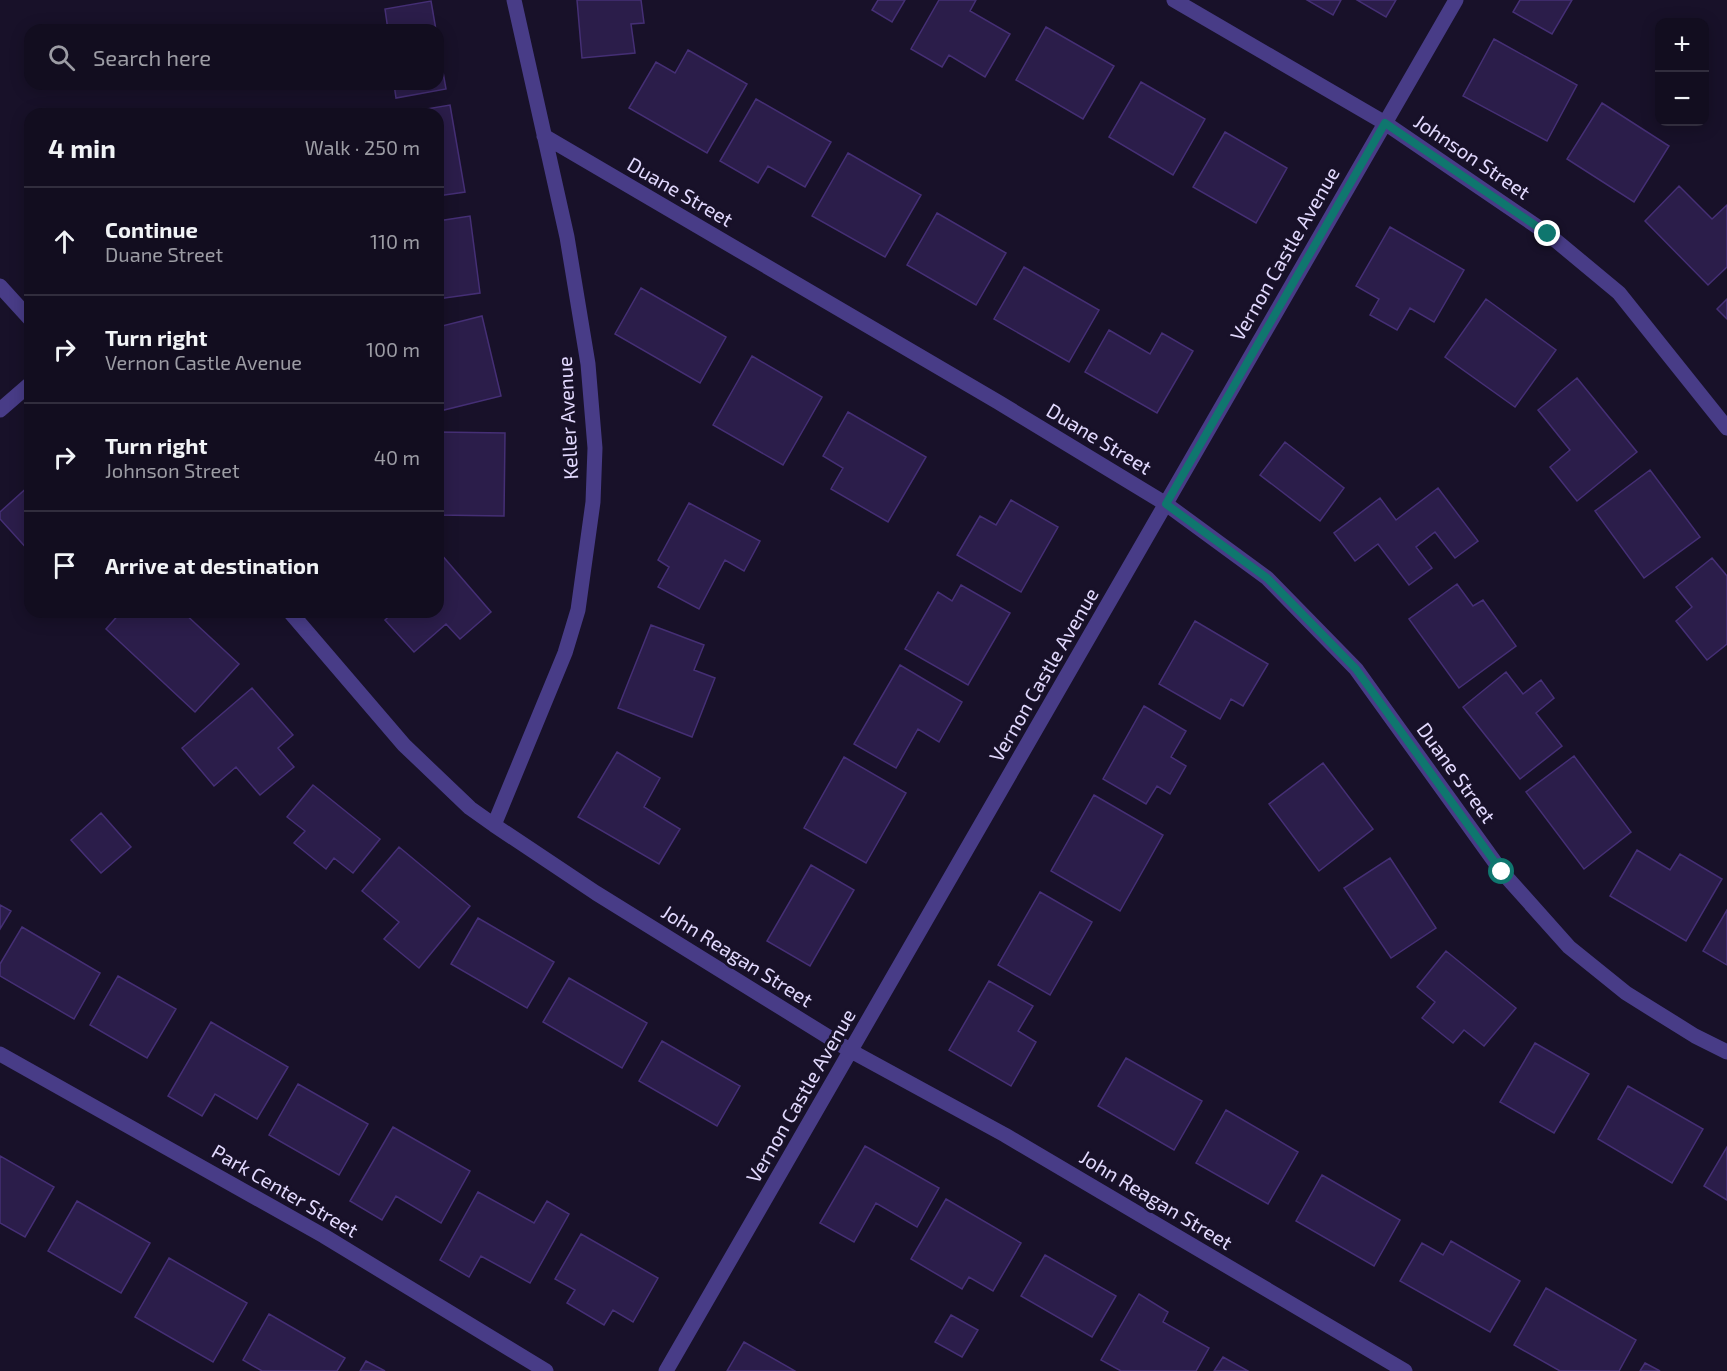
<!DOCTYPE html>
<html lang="en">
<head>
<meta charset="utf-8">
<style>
  body { margin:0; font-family:"Exo 2",sans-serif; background:#1b1628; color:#f1f3f6 }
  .controls { position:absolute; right:18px; top:18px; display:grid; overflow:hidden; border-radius:12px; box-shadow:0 3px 15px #0003 }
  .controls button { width:54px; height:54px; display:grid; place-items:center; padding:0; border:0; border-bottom:2px solid #312d3d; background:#120d1f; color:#f1f3f6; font:30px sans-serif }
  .stop { position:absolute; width:18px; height:18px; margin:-14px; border:4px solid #0f766e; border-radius:50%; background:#fff }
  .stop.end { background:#0f766e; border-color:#fff; box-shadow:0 2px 6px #0008 }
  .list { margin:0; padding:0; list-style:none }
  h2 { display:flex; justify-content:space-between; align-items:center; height:78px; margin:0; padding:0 24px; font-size:26px }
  h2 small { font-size:20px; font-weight:400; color:#9c9ca4 }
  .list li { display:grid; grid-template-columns:39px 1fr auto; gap:18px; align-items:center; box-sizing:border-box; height:108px; padding:0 24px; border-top:2px solid #312d3d }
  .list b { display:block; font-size:22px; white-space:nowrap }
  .list p { margin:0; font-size:20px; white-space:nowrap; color:#9c9ca4 }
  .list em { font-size:20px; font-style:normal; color:#9c9ca4 }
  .icon { flex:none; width:33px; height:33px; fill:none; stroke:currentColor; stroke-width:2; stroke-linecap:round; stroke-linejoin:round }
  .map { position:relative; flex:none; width:1727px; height:1371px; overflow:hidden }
  .search { position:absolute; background:#120d1f; box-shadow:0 3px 15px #0003; left:24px; top:24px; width:420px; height:66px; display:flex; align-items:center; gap:15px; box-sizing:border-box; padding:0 21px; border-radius:18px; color:#9c9ca4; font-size:22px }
  .panel { position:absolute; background:#120d1f; box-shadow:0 3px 15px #0003; left:24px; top:108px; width:420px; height:510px; border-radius:18px }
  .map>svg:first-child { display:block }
  .building { fill:#2b1d4a; stroke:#452f75; stroke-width:1.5 }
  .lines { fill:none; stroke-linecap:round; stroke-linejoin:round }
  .street { stroke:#483c87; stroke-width:15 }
  .route { stroke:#0f766e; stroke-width:8 }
  .labels { text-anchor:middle; stroke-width:6; stroke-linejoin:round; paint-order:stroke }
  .street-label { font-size:20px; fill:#e2d9fe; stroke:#181129 }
</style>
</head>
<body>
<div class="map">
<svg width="1727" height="1371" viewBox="0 0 1727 1371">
  <rect width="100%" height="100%" fill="#181129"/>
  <!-- building -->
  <path class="building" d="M577 0H641L644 23 631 24 635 53 582 58Z
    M878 0H905L892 22 872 10Z
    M939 0H976L970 11 1010 34 985 77 949 55 942 67 911 49Z
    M1307 0H1341L1333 15Z
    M1357 0H1396L1386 17Z
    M1520 0H1572L1552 34 1513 12Z
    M431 1 436 30H388L385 9Z
    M1046 27 1114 66 1083 119 1016 80Z
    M1494 39 1577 85 1547 141 1463 96Z
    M438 44 446 89 396 98 394 84H438Z
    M688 50 747 84 707 153 629 108 656 62 675 73Z
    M1141 82 1205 119 1173 175 1109 137Z
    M756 99 831 142 805 187 768 166 758 183 720 161Z
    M1602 103 1669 146 1634 202 1567 159Z
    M450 105 465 192 438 196V114L403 113Z
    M1225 132 1287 168 1256 223 1193 187Z
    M848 153 921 195 885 257 812 216Z
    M1679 186 1712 219 1727 205V267L1708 285 1645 221Z
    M937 213 1006 253 976 305 907 265Z
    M470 216 480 293 438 299V221Z
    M1390 227 1464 270 1434 322 1410 308 1397 330 1370 315 1379 299 1356 286Z
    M1024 267 1099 310 1069 362 994 319Z
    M641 288 726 337 700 383 615 334Z
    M1486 299 1556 350 1515 407 1445 357Z
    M1727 299V319L1717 309Z
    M482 316 501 396 440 411 438 401V327Z
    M1109 330 1150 354 1162 333 1193 351 1157 413 1085 372Z
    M752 356 822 397 783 465 713 425Z
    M1577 378 1637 452 1577 501 1550 467 1570 450 1538 410Z
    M848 412 926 457 888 522 831 489 843 468 823 456Z
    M438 432 505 433 504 516 438 515Z
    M1285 442 1344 488 1320 521 1260 475Z
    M1650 470 1700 537 1644 578 1595 511Z
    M30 485V552L0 519V512Z
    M1438 488 1478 541 1455 558 1435 532 1416 547 1432 568 1409 585 1378 544 1355 561 1334 533 1380 498 1396 520Z
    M1011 500 1058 527 1021 592 957 555 980 516 996 525Z
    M689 503 760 541 744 571 725 560 699 609 658 587 669 567 658 560Z
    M440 553 491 612 460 639 446 624 414 652 385 620 394 612H438V555Z
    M1712 558 1727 576V644L1707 660 1676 621 1692 607 1676 587Z
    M1457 584 1473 606 1483 600 1516 646 1459 688 1409 619Z
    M961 585 1010 613 968 685 905 649 938 592 952 601Z
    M121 612H183L239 664 195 712 106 629Z
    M1195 621 1268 664 1243 706 1231 699 1220 719 1159 684Z
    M651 625 704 645 694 670 715 678 692 737 618 708Z
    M900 665 962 702 939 742 918 729 896 768 854 744Z
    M1506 672 1523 694 1541 680 1554 698 1536 713 1562 746 1520 779 1463 707Z
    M252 688 293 735 278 748 294 767 260 795 236 767 214 786 182 748Z
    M1144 706 1186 731 1171 757 1186 766 1170 794 1157 786 1146 804 1103 779Z
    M617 752 660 778 644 807 680 829 659 864 578 817Z
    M1574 756 1631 832 1584 869 1526 792Z
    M844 757 906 793 866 863 804 828Z
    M1323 763 1373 829 1319 871 1269 804Z
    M313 785 380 839 353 873 334 858 326 869 294 843 305 831 287 817Z
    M1094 795 1163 835 1120 911 1051 871Z
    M101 813 131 847 101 873 71 840Z
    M399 847 470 906 419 968 384 939 399 922 362 891Z
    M1637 850 1670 870 1680 854 1722 879 1686 941 1610 896Z
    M1390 858 1436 928 1391 958 1344 888Z
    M811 865 854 890 810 966 767 941Z
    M1040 892 1092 922 1050 995 998 965Z
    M0 905 11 911 0 929Z
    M1727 910V965L1703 951Z
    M478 918 554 962 527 1008 451 964Z
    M22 927 100 973 74 1019 0 976V964Z
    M1446 951 1516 1008 1484 1046 1464 1030 1453 1043 1422 1018 1435 1002 1417 987Z
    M118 976 176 1009 147 1058 90 1025Z
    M569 978 647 1023 622 1068 543 1022Z
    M989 981 1033 1006 1018 1031 1036 1042 1011 1086 949 1050Z
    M211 1022 288 1067 257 1119 215 1094 202 1116 168 1096Z
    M662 1041 740 1086 717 1126 639 1081Z
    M1535 1043 1589 1074 1554 1133 1500 1102Z
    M1126 1058 1202 1101 1174 1150 1098 1106Z
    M298 1084 368 1124 339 1175 269 1135Z
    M1628 1086 1703 1129 1672 1183 1598 1139Z
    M1226 1110 1298 1152 1268 1204 1196 1163Z
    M393 1127 470 1171 441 1223 396 1196 382 1220 350 1201Z
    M865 1146 939 1188 917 1227 876 1203 854 1242 820 1223Z
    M1727 1147V1200L1704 1186Z
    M0 1156 54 1187 25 1237 0 1223Z
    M1322 1175 1400 1220 1374 1266 1296 1221Z
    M478 1192 534 1223 547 1201 569 1214 530 1283 481 1256 469 1277 440 1260Z
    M946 1199 1021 1243 993 1291 969 1277 962 1289 911 1259Z
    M77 1201 150 1243 121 1293 48 1251Z
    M581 1234 658 1278 633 1322 613 1310 604 1325 567 1303 575 1290 555 1279Z
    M1451 1241 1520 1281 1490 1332 1400 1281 1422 1243 1443 1255Z
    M1045 1255 1116 1296 1092 1337 1021 1296Z
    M169 1258 247 1303 213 1362 135 1317Z
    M1546 1288 1636 1340 1619 1371H1560L1514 1345Z
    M1139 1294 1168 1312 1163 1322 1209 1348 1196 1371H1121L1101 1360Z
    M269 1314 345 1358 337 1371H262L243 1360Z
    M951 1315 978 1330 962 1357 935 1342Z
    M744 1342 795 1371H727Z
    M1223 1357 1248 1371H1214Z
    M366 1361 385 1371H360Z
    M1645 1363 1660 1371H1640Z"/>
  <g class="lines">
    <!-- street -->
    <path class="street" d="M1174 0 1385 123 1548 234 1619 293 1727 428
      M544 136 998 402 1166 504 1267 578 1356 669 1502 872 1569 947 1626 993 1695 1036 1727 1052
      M0 286 30 319
      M0 410 30 384
      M290 612 404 745 470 808 494 825 596 893 851 1051 1005 1135 1405 1371
      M494 825 565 653 578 610 593 502 595 448 588 364 567 237 514 0
      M0 1054 324 1236 546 1371
      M666 1371 1456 0"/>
  </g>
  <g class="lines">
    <!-- route -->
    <path class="route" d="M1502 872 1356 669 1267 578 1166 504 1385 123 1548 234"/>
  </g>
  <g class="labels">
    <!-- street labels -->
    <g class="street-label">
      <text transform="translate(1472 157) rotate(34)" y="7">Johnson Street</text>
      <text transform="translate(680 192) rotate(30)" y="7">Duane Street</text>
      <text transform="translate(1285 254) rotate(-60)" y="7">Vernon Castle Avenue</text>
      <text transform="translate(568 418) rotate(-93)" y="7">Keller Avenue</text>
      <text transform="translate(1099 439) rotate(31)" y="7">Duane Street</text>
      <text transform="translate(1044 675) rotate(-60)" y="7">Vernon Castle Avenue</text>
      <text transform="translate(1456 773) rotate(54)" y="7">Duane Street</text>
      <text transform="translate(737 956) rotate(32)" y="7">John Reagan Street</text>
      <text transform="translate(801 1096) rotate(-60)" y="7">Vernon Castle Avenue</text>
      <text transform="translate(285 1191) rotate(30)" y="7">Park Center Street</text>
      <text transform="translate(1156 1200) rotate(31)" y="7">John Reagan Street</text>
    </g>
  </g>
</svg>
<div class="controls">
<button>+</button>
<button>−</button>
</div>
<div class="stop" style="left:1502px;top:872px"></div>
<div class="stop end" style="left:1548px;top:234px"></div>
<div class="search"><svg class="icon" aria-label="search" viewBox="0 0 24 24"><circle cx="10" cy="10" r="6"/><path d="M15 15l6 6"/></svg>Search here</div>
<section class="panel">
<h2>4 min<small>Walk · 250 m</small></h2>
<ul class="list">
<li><svg class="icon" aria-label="ahead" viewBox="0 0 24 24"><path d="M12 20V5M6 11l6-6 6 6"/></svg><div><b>Continue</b><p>Duane Street</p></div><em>110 m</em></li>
<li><svg class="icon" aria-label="right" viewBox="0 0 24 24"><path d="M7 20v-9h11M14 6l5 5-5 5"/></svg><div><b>Turn right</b><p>Vernon Castle Avenue</p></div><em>100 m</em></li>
<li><svg class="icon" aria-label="right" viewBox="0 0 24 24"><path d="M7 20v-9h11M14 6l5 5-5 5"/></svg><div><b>Turn right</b><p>Johnson Street</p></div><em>40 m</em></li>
<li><svg class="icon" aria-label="arrive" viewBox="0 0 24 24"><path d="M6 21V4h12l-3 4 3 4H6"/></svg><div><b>Arrive at destination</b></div></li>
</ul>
</section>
</div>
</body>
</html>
